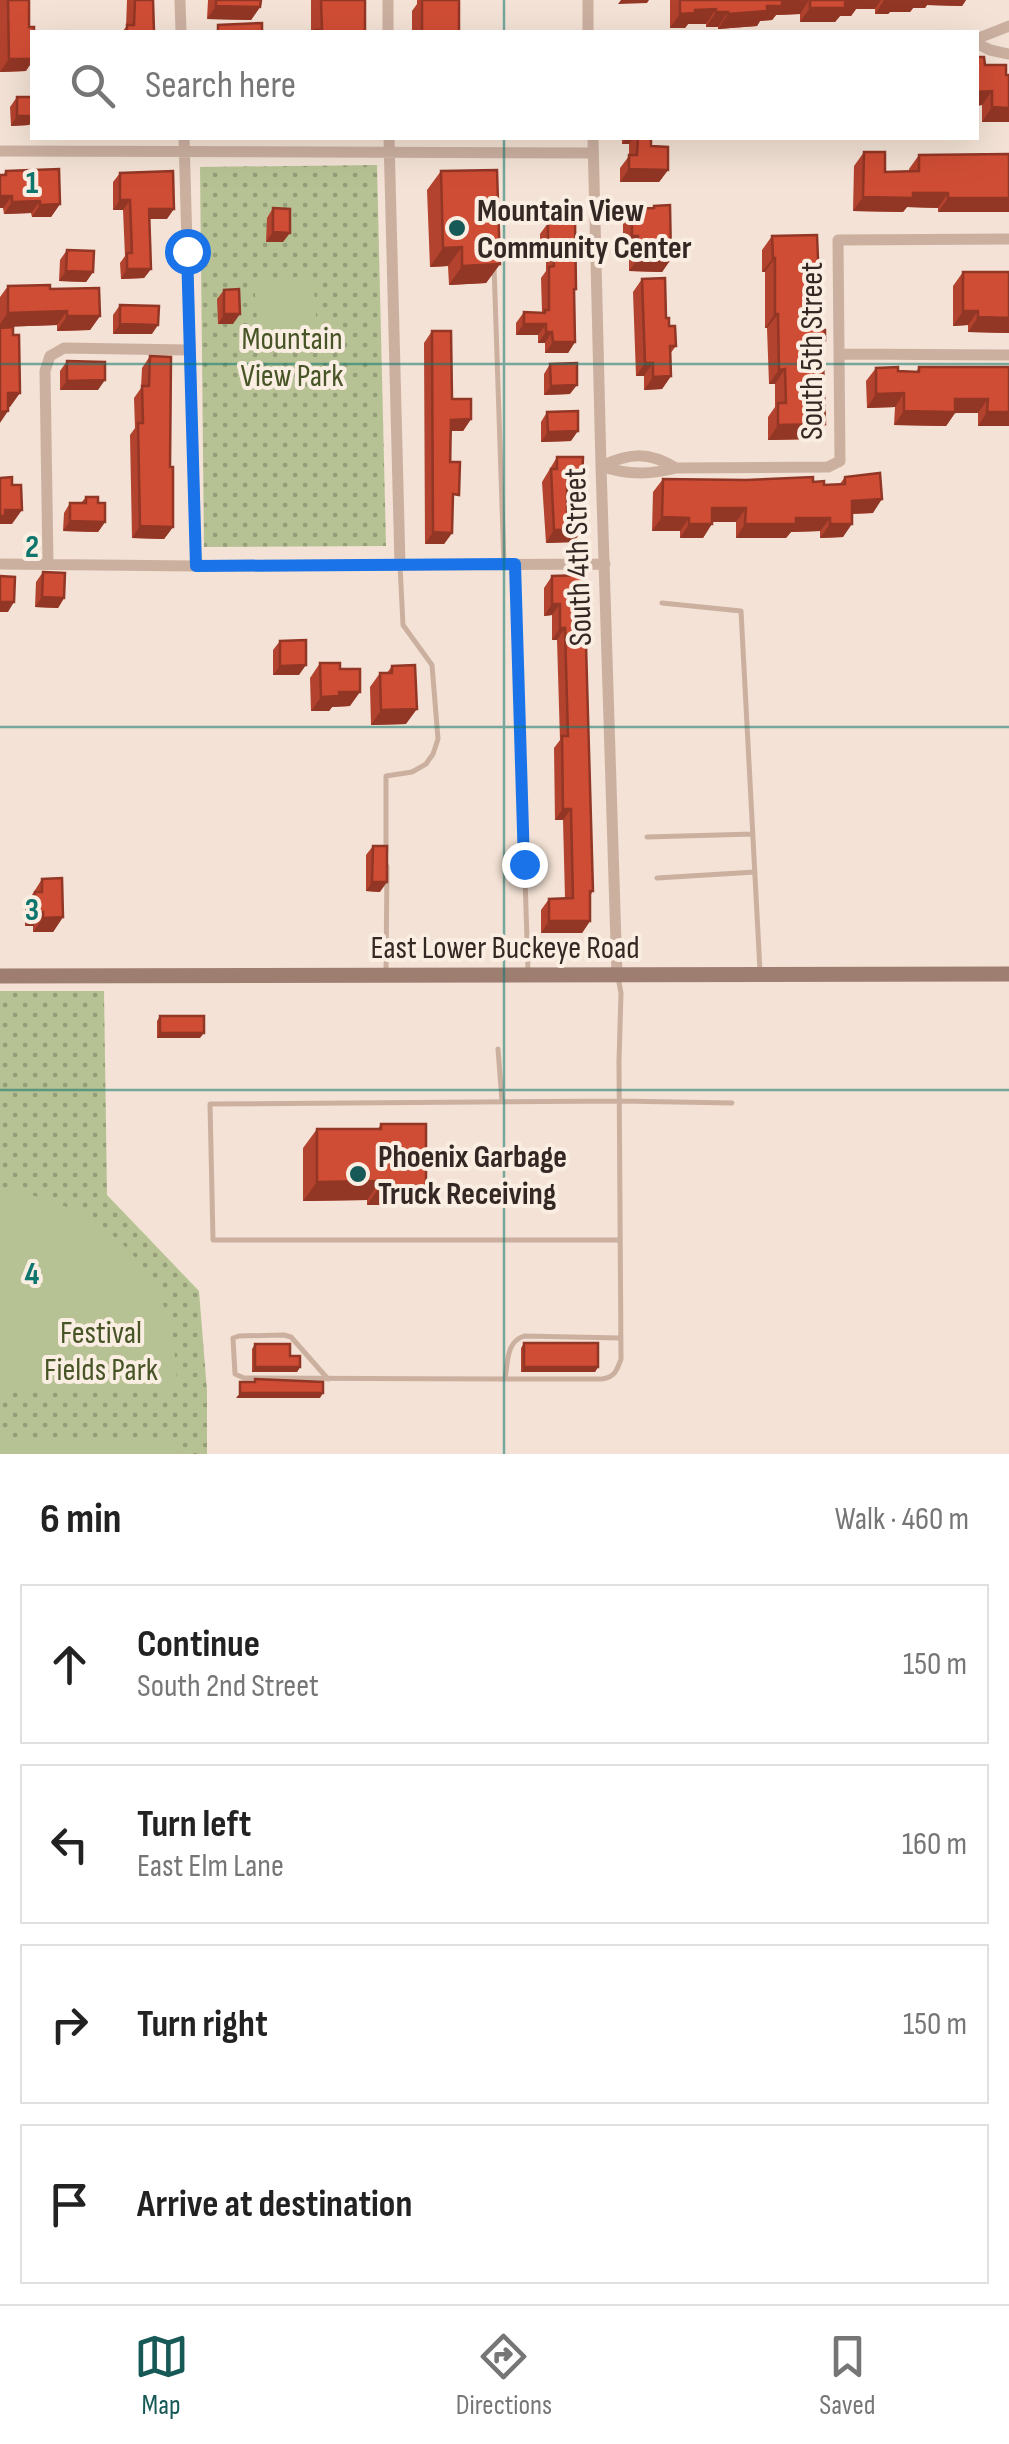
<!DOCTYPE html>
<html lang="en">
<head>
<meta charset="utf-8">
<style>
  body { margin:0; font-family:"Sofia Sans Condensed",sans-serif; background:#f6f6f6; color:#222 }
  .stop { position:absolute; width:30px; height:30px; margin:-22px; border:8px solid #1a73e8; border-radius:50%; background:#fff }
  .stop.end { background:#1a73e8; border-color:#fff; box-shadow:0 2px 10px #0008 }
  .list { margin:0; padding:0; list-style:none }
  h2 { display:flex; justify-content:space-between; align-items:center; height:130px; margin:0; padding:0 40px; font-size:42px }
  h2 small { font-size:32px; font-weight:400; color:#767676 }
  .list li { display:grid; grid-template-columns:65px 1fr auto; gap:30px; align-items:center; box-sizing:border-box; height:160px; margin:0 20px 20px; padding:0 20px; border:2px solid #e0e0e0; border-radius:0px }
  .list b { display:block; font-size:38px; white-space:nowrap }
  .list p { margin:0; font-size:32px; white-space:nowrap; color:#767676 }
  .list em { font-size:32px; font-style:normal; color:#767676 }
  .icon { flex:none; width:55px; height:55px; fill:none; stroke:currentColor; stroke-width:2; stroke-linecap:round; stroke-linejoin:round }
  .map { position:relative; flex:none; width:1009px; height:1454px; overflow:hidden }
  .search { position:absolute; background:#fff; box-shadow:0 10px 40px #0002; left:30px; right:30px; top:30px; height:110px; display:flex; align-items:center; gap:25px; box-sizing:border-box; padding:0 35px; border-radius:0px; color:#767676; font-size:38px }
  .sheet { height:850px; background:#fff }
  nav { display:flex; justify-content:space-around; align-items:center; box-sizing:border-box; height:140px; border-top:2px solid #e0e0e0; background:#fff; font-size:28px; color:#767676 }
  nav a { display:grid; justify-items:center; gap:5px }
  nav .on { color:#175957 }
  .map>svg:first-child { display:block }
  .grass { fill:url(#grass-dots) }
  .garden { fill:#b7c294 }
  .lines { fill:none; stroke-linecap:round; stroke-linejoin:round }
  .service { stroke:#cbb0a0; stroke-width:5 }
  .minor { stroke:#cbb0a0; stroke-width:11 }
  .secondary { stroke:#9f7e72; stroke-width:15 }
  .wall { fill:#b3422e }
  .shaded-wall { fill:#923625 }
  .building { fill:#d04d35; stroke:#923625; stroke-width:2.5 }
  .route { stroke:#1a73e8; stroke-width:12 }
  .grid { fill:none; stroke:#0f766e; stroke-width:2.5; stroke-opacity:0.55 }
  .poi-dot { fill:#175957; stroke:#faede1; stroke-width:4 }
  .labels { text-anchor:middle; stroke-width:8; stroke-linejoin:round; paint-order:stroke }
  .poi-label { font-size:32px; font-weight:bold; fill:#342824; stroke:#faede1; text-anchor:start }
  .park-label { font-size:32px; fill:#475426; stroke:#faede1 }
  .street-label { font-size:32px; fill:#342824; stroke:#faede1 }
  .grid-label { font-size:32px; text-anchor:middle; font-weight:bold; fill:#0f766e; stroke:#faede1; stroke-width:8; stroke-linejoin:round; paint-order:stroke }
</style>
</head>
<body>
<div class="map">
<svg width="1009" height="1454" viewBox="0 0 1009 1454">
  <defs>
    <pattern id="grass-dots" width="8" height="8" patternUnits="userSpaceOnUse" patternTransform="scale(2.5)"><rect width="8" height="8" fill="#b7c294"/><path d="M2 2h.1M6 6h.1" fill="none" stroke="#969e79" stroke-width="1.8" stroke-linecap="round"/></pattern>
  </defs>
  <rect width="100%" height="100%" fill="#f3e2d5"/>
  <!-- grass -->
  <path class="grass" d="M377 165 386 546 204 547 200 167Z
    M0 991H104L107 1195 199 1291 207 1391V1454H0Z"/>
  <!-- garden -->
  <path class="garden" d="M313 276 318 342 259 346 254 280Z
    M0 1190C78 1197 152 1247 170 1327 175 1347 176 1369 178 1389L0 1391Z
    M179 1440 178 1454H0V1441Z"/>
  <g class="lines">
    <!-- service -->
    <path class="service" d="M494 266 504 564
      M515 567 528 971
      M662 603 741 611 760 971
      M647 837 753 834
      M386 850V776L412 772 426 764 433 754 438 739 432 665 403 625 400 565
      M657 878 755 872
      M386 970 387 866
      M498 1049 502 1101
      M620 1240H213L210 1104 619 1101 732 1103
      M328 1379 291 1337 284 1335 239 1336 233 1338 235 1374 244 1378C363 1379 483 1379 602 1379 615 1377 617 1370 621 1359L619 1061 621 993 618 977
      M505 1379C508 1362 506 1342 524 1336L620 1338"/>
    <!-- minor -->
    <path class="minor" d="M180 0 181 32
      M388 0V32
      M588 0V32
      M976 39 1009 26
      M976 43 990 50 1009 54
      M184 138 196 566
      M389 138 400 565
      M593 138 601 466 617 975
      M0 151 593 153
      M839 354 1009 355
      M601 466C626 475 650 475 676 468L828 467 840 461 838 240 1009 239
      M601 466C630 453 648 451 676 468
      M0 564 196 566 605 564
      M48 564 45 371 50 356 64 348 188 350"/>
    <!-- secondary -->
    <path class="secondary" d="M0 976 1009 974"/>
  </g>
  <!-- wall -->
  <path class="wall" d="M0 0H29L26 71 0 72Z
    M127 0H153L154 32H122L126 27Z
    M208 0H261L260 7 251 20 207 19Z
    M311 0H365V32H311Z
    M417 0H459V32H412V11L417 4Z
    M670 0H966L962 6 927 5 925 8H913L910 12H890L888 14H875V9H856L851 16H840L835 22H800V14L776 15 772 20 760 21 757 26 718 29V27H706V24H688L685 28H670Z
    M976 57 985 65 1009 122H982V105L976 106Z
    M17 97 32 121 29 125 11 126 10 107Z
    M622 138H651V146L668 170 659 182H620V168L629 156V144H622Z
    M864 152 885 172H909V169L919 155 1009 154 938 212V208L907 207 903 212 853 211 854 166Z
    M6 171 60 204 51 217H32L31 213 4 214 3 208H0V175H3Z
    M441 171 500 264 486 283 449 285 448 266 430 267 427 190Z
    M120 173 167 219H149L151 269 144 278 121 279 120 263 125 256 123 210H113V182Z
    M654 206 671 259 662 272 629 271V249H623V222L632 209 652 208Z
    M273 208 283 242H266L267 218Z
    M548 223 576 289 574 293 575 342 568 353H545V343H538V335H516V323L524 312H542L541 278 546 271V252H540V234Z
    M772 236 817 351 815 439 768 440V417L775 407V384H769L767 328H765V272H762V250Z
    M67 250 93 272 86 282 59 281 60 260Z
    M963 272H1009V333L968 332V325L953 326V286Z
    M642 279 666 318 676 346 670 354 671 376 662 389 644 390V376H636L633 292Z
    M8 286 50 289 100 316 90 330 57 331V325L0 327V297Z
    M224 290 233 324H218L217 299Z
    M120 305 152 334H113V315Z
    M432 331 452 399 471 419 463 431H451L452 533 444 544H425L424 343Z
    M150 356 170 467 173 527 164 539 132 538 130 435 135 428 134 398 141 388 142 368Z
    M67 361 98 390H60V371Z
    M550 364 570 394 544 395V374Z
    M919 367H1009V426H978V413H955L946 426 894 425 895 407 867 408 866 381 876 368 898 371 916 372Z
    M547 412 571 441 541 442V422Z
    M557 457 582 483 573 496H567V511L582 529 574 542 546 543 542 482Z
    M845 477 873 513 852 514 843 537 820 538V531L791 532 786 538H736V522H712L703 538H680V531H652L653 492 663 479 813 482 824 485H839Z
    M86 497 98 503 105 522 98 532 63 531 64 513 70 503H81Z
    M43 572 64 598 58 608 35 607 36 582Z
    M584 575 593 891 590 896V921L582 933H541V910L549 899 565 898 563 820H555L554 748 560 740 557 640H552V615L544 616V588L552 576Z
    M280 641 299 675H273V650Z
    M320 663 350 706 332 707 329 711H311L310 678Z
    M392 666 406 724 371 725 370 687 380 673H387Z
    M373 846 380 892 366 891V855Z
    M42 879 63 917 53 932H33V926H25V906Z
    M160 1016 200 1038H157V1021Z
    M381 1124 413 1205H367V1200L303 1201V1148L317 1129H378Z
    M524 1343 598 1367 595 1372H521V1348Z
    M255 1344 300 1367 297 1372H252V1349Z"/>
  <!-- shaded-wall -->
  <path class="shaded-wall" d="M621 0H649L647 3 618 4Z
    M809 0 800 14 776 15 772 20 760 21 757 26 718 29 728 14 767 6 782 1Z
    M858 0H881L875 9H856L851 16H840L835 22H800L810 8Z
    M884 0H966L962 6 927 5 925 8H913L910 12H890L888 14H875Z
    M216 6 260 7 251 20 207 19Z
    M716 9 706 24H688L685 28H670L680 14 695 10Z
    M716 12H728L718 27H706Z
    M9 59H32V62L26 71 0 72Z
    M992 91 982 105 976 106V92Z
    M992 107 1009 108V122H982Z
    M17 116H32V121L29 125 11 126Z
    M626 138H633L629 144H622Z
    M629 169 668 170 659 182H620Z
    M913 193H948L938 208 907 207 903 212 853 211 863 197Z
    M0 196H12L3 208H0Z
    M948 198H1009V212H938Z
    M120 200H130L123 210H113Z
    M40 201 31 213 4 214 12 202Z
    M60 204 51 217H32L40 205Z
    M149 209H174L167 219H142Z
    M273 232 290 233 283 242H266Z
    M632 236H638L629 249H623Z
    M548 241H553L546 252H540Z
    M462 247 448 266 430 267 443 248Z
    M773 258H775L765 272H762Z
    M638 259H671L662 272 629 271Z
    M500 264 486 283 449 285 462 266Z
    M127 269H151L144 278 121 279Z
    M66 271 93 272 86 282 59 281Z
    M67 311 57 325 0 327V324L8 313Z
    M963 311H978L968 325 953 326Z
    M224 314H240L233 324H218Z
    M775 314H778L767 328H765Z
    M67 316H100L90 330 57 331Z
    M978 317 1009 318V333L968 332Z
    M120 324 158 325 152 334H113Z
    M524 324H546L538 335H516Z
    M546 332H552L545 343H538Z
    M553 342H575L568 353H545Z
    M645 363H653L644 376H636Z
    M785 369 775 384H769L779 370Z
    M671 376 662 389 644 390 653 377Z
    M105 380 98 390H60L67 381Z
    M577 385 570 394 544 395 551 386Z
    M8 393H20L10 407 0 408Z
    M904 393 895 407 867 408 876 394Z
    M955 399H988L978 413H955L946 426 894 425 904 411Z
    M8 411 0 423V412Z
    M987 412H1009V426H978Z
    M471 419 463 431H443L451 420Z
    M825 424 815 439 768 440 778 425Z
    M578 431 571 441 541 442 548 432Z
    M567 483H582L573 496H558Z
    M882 499 873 513 843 514 852 501Z
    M712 508H746L736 522H703Z
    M5 510H22L12 524H0V516Z
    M662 517 689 518 680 531H652Z
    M796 518H830L820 531 791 532 786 538H736L745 524Z
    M70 521 105 522 98 532 63 531Z
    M689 524H712L703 538H680Z
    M830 524H852L843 537 820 538Z
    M140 526 173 527 164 539 132 538Z
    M582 529 574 542 546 543 554 530Z
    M433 532 452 533 444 544H425Z
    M42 597 64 598 58 608 35 607Z
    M0 602H14L8 612H0Z
    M552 604H560L552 615 544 616Z
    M560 628H565L557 640H552Z
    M306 665 299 675H273L280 666Z
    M339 692H360L350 706 332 707 329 711H311L321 697Z
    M417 709 406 724 371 725 381 710Z
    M563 809H571L563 820H555Z
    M372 882H387L380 892 366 891Z
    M35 912H43L33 926H25Z
    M63 917 53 932H33L43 918Z
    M549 921H590L582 933H541Z
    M160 1033H204L200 1038H157Z
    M380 1181 367 1200 303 1201 317 1182Z
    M380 1186H426L413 1205H367Z
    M255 1367H300L297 1372H252Z
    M524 1367H598L595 1372H521Z
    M240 1393H323L320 1398H236Z"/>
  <!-- building -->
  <path class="building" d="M8 0H29V27H34V32H32V59H9Z
    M135 0H153L154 32H127V25H134Z
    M216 0H261L260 7 216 6Z
    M321 0H365V32H315V30H322Z
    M422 0H459V32H422Z
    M680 0H800L782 1V6H767V11L728 14V12H716V9L695 10V13L680 14Z
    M810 0H861V1L845 2V8H810Z
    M262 23V32H218V25Z
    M976 57H984L985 65H1006V75H1009V108L992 107V91L976 92Z
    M17 97H32V116H17Z
    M638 138H651V146L668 147V170L629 169V155H637Z
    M864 152H885V172L919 171V155L1009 154V198H948V193H913V198L863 197Z
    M59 169 60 204 40 205V201L12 202V196H0V175H6V171Z
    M497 170 500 264 462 266V247L443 248 441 171Z
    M173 171 174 209H149L151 269H127V253H132L130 200H120V173Z
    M670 205 671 259H638V236H632V209L654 208V206Z
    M273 208 290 209V233L273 232Z
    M575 222 576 289H574L575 342H553L552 332H546V324H524V312L545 313V310H549V267L554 266 553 241H548V223Z
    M817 235 821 330H825V340H817V361H823L825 424 778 425V403H786L785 369 779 370 778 314H775V258H773L772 236Z
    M67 250 94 251 93 272 66 271Z
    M963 272H1009V318L978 317V311H963Z
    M665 278 666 318H669V326H675L676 346H670L671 376 653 377V363H645L642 279Z
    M50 285V289L99 288 100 316H67V311L8 313V286Z
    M239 289 240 314H224V290Z
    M120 305 159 306 158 325 120 324Z
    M13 327V335H19L20 393H8V411L0 412V328Z
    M432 331H451L452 399H471V419L451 420 450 462H460L459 495 453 494 452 533 433 532Z
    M150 356 171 357 170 467H173V527L140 526 138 423H143L142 386H149Z
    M67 361 105 362V380L67 381Z
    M577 363V385L551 386 550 364Z
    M898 367V371L919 372V367H1009V412H987L988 399H955V412L904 411V393L876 394V368Z
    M578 411V431L548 432 547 412Z
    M557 457H583L582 483H567V511H582V529L554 530 551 469H557Z
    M880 473 882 499 852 501V524H830V518H796V524H745L746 508H712V524H689V518L662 517 663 479 746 480 813 477V482L824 481V485L845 484V477Z
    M12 477V485H21L22 510H5V516H0V478Z
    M86 497H98V503H105V522L70 521V503H86Z
    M43 572 65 573 64 598 42 597Z
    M584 575 593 891H590V921H549V899L573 898 571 809H563L562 736H568L565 628H560V604H552V576Z
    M0 576 15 577 14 602H0Z
    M306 640V665L280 666V641Z
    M320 663H340V669H360V692H339V696L321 697Z
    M415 665 417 709 381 710 380 673H392V666Z
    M373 846H387V882H372Z
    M62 878 63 917 43 918V912H35V892H42V879Z
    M160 1016H204V1033H160Z
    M381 1124H426V1186H380V1181L317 1182V1129H381Z
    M524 1343H598V1367H524Z
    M255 1344H290V1356H300V1367H255Z
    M255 1379 323 1382V1393H240V1382H255Z"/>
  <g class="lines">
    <!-- route -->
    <path class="route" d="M187 251 196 566 515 564 524 864"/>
  </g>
  <!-- grid -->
  <path class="grid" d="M504 0V32M504 138V1454M0 364H1009M0 727H1009M0 1090H1009"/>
  <!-- markers -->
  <g class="poi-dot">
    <circle cx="457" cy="228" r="10"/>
    <circle cx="358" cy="1174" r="10"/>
  </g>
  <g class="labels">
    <!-- poi labels -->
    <g class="poi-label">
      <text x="477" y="221">Mountain View<tspan x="477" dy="37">Community Center</tspan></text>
      <text x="378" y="1167">Phoenix Garbage<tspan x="378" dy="37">Truck Receiving</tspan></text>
    </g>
    <!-- park labels -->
    <g class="park-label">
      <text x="292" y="349">Mountain<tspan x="292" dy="37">View Park</tspan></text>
      <text x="101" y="1343">Festival<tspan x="101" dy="37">Fields Park</tspan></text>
    </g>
    <!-- street labels -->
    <g class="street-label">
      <text transform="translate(811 351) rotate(-90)" y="11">South 5th Street</text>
      <text transform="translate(577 557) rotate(-92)" y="11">South 4th Street</text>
      <text x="505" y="958">East Lower Buckeye Road</text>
    </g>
  </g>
  <g class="grid-label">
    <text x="32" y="193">1</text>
    <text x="32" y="557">2</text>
    <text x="32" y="920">3</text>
    <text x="32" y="1284">4</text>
  </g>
</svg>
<div class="stop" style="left:187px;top:251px"></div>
<div class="stop end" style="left:524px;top:864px"></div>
<div class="search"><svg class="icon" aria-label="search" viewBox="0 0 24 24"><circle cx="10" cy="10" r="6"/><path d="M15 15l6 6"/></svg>Search here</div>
</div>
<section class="sheet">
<h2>6 min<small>Walk · 460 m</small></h2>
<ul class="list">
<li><svg class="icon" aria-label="ahead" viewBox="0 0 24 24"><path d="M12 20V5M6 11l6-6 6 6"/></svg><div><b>Continue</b><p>South 2nd Street</p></div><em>150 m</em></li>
<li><svg class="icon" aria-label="left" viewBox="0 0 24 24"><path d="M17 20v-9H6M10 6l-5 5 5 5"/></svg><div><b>Turn left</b><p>East Elm Lane</p></div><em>160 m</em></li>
<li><svg class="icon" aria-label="right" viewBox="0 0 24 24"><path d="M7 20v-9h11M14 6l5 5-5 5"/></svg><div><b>Turn right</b></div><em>150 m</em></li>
<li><svg class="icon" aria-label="arrive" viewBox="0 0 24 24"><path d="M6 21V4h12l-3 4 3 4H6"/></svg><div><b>Arrive at destination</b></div></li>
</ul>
</section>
<nav>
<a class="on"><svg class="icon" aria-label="map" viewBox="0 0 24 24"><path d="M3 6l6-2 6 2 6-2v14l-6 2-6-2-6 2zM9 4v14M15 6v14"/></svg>Map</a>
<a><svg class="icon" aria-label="directions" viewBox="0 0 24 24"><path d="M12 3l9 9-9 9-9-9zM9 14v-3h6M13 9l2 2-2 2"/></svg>Directions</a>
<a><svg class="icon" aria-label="saved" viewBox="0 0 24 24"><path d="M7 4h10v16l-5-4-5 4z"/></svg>Saved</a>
</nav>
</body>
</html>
